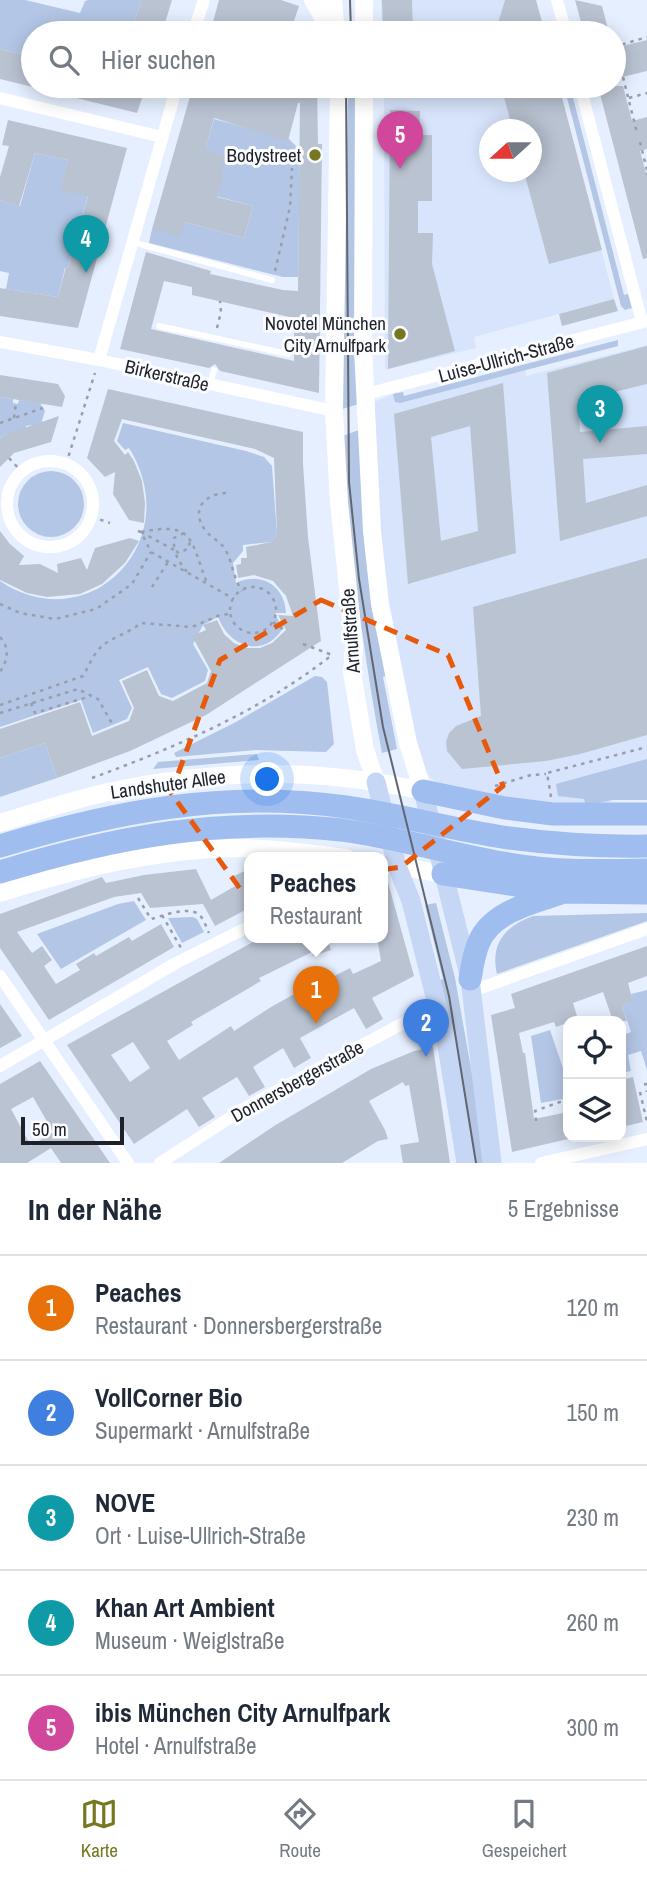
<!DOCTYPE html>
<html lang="de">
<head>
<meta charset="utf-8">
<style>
  body { margin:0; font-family:"Archivo Narrow",sans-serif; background:#f2f2f3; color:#1f2937 }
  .controls { position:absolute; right:21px; bottom:21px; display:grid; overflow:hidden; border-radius:14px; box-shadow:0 4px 18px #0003 }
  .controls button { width:63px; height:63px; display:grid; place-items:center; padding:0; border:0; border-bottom:2px solid #e0e1e3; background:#fff; color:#1f2937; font:35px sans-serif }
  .compass { position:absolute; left:479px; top:119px; width:63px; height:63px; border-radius:50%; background:#fff; box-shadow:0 4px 18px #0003; rotate:249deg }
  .scale { position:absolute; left:21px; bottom:18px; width:103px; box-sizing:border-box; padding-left:7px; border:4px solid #1e2127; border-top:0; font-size:19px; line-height:24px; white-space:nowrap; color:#1e2127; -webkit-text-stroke:5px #fafcff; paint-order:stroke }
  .you { position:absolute; left:268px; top:780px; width:24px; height:24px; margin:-18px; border:5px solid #fff; border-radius:50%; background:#1a73e8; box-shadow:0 0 0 10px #1a73e833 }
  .badge { display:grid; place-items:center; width:46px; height:46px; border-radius:50%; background:#75781f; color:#fff; font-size:23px; font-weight:700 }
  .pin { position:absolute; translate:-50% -58px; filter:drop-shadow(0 2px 4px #0008) }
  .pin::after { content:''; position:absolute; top:37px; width:24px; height:21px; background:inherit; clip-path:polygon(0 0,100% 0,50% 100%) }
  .popup { position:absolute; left:244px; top:852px; width:144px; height:91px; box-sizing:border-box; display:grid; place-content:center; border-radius:14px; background:#fff; filter:drop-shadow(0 2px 5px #0005); font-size:23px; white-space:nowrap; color:#747a83 }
  .popup b { font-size:26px; color:#1f2937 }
  .popup::after { content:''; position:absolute; left:50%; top:100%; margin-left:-14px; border:14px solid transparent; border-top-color:#fff }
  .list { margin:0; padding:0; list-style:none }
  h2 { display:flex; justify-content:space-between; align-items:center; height:91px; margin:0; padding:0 28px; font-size:30px }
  h2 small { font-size:23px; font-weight:400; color:#747a83 }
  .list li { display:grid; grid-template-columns:46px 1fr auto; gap:21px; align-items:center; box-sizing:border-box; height:105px; padding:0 28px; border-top:2px solid #e0e1e3 }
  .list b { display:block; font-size:26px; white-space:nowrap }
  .list p { margin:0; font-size:23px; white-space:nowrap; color:#747a83 }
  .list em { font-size:23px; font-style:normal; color:#747a83 }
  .icon { flex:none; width:38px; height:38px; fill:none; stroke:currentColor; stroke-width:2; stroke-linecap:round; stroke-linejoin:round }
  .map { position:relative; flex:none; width:647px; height:1163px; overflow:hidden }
  .search { position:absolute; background:#fff; box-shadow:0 4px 18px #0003; left:21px; right:21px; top:21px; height:77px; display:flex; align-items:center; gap:18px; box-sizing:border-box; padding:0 24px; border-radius:38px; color:#747a83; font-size:26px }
  .sheet { height:616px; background:#fff }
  nav { display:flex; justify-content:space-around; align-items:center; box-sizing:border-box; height:98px; border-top:2px solid #e0e1e3; background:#fff; font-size:19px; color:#747a83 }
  nav a { display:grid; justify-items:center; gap:4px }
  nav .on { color:#75781f }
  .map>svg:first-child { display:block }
  .built { fill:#d7e4fb; fill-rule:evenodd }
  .green { fill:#b3c6e5 }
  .building { fill:#bac3d2; fill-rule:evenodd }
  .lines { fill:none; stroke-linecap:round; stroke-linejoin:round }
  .path { stroke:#989fab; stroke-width:2.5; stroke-dasharray:3.5 5; stroke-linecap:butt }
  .lane { stroke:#fff; stroke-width:6 }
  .street { stroke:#fff; stroke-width:12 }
  .secondary { stroke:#fff; stroke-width:18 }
  .primary { stroke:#c6d7f6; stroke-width:19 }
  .highway { stroke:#a0bdf0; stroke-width:23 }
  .tram { stroke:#61666f; stroke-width:2 }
  .marked { fill:none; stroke:#e8590c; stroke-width:5; stroke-dasharray:14 9; stroke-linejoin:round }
  .poi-dot { fill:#75781f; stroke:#fafcff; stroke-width:2.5 }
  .labels { text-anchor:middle; stroke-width:6; stroke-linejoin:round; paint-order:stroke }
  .poi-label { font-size:19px; fill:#1e2127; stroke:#fafcff; text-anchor:end }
  .street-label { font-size:19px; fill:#1e2127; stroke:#fafcff }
</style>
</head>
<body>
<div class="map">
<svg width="647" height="1163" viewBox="0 0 647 1163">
  <rect width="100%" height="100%" fill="#e5efff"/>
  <!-- built -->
  <path class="built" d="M381 0H536L545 33H382Z
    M384 86H559L614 299 474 337 476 348 385 370ZM490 130H532V172H490Z
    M647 345V796L612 800 613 809 508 798 436 782 427 774 421 765 390 622 378 515 374 402 393 394 403 392 404 396 524 364 526 376Z"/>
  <!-- green -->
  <path class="green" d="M0 0H25L80 13 85 1 88 0H141L131 33H33V57L0 49Z
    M343 86H359V404L339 410Z
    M564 86H570L624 295 628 294 632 308 625 310 621 306Z
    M214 119 289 139 300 150 298 277H283L149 243 152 229 185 222 244 238 253 206 193 190Z
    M35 153 68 160 61 189 96 166 68 268H65L58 297 6 289 9 273 0 271V200L20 206Z
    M618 340V346L400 403 395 402 393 394 403 392 404 396Z
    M0 397 13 399V403L18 404 19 400 40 403 45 411 41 424 26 426V429L4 435 0 439Z
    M123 423 246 451 264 457 272 466 277 534 271 542 243 545V551L233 563 236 583C261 571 285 586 286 613H275L280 624 284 626C266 659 230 649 218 617L203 625 193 644 208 670 205 681 172 698 161 694 148 667 119 680 132 708 127 719 93 733 81 700 0 727V581C89 641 187 541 129 448L125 450 117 441Z
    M359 430 389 675 383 677 397 749 382 753C362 648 350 543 340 437Z
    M18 504a33 33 0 1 1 66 0a33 33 0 1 1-66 0Z
    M315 676 322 677 327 682 334 744 326 752 256 750 176 757 174 753 236 722Z
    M45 743 57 778 0 797V758Z
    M257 754 259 760 153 769 158 762Z
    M647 759V800H612L586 806 584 799 558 796 556 784Z
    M134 901 146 920 61 969 37 934 118 904Z
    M436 903 455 978 472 1074 474 1075 486 1163H473L437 981 443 979 425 905Z
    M647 913V921L497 974C490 944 505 926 533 916Z
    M193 917 197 919 204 932 182 943 168 918Z
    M647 990V1070L641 1051 628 1055 631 1071 621 1073V1036L631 1032 622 1005 632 1002 631 994Z
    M550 1030 563 1068H568V1098L541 1103 531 1036Z"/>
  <!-- building -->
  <path class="building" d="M141 0H172L162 33H131Z
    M219 0H281L299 6 293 24 313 31V33H210Z
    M382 0H412L413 33H383Z
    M505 0H536L545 33H495Z
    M575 0 602 6 609 33H584Z
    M647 40V71L614 79V48Z
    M0 49 33 57V87L0 79Z
    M45 86H146L137 113 44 90Z
    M193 86H317L318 144H322L319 393 220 371 215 364 209 368 120 349 146 252 211 271 210 274 283 290 298 291 300 103H298L288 141 214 118 205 150 225 156 221 173 224 174 217 197 253 206 244 238 185 222 180 237 152 229ZM164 281 192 287V295L294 318V361L151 329Z
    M501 86H559L602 250 549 264 524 172H531V130H513Z
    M598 86H623L632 121 647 117V149L640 151 647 177V258L643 259Z
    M390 110 420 111 419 135H432V201H418V233H433L432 264 455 351 388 369Z
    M8 120 127 148 78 328 0 316V288L58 297 66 267 68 268 88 196 60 190 68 160 35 153 19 206 0 200V177L9 146 2 145Z
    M614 299 618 311 562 326 559 314Z
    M647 346V384L578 401 580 432 647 426V454L583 459 586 503 647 485V516L560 541 547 373Z
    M0 375 58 384 65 396 62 407 0 397Z
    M503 383 516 553 408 584 394 414ZM470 426 478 531 441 541 431 437Z
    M108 389 303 432V464L308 537 321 641 206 715 130 751 57 778 45 743 0 758V729L80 702 92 736 129 721 134 708 122 681 147 670 159 696 173 701 207 683 211 671 192 636 206 630 203 625 217 620 224 634 234 643 247 648H260L272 643 286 630 278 615 293 616 286 596 273 581 254 575 238 578 236 565 241 564V558H247L246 547 271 542 277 534 274 458 255 449 122 419 114 441 125 455 128 452 134 461 142 481 145 503 144 523 129 520 113 494 115 472 105 477 87 458Z
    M59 416 51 442 14 453 0 467V439L4 435Z
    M0 531 10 544 24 556 19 565 40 564 58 573 57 564 81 558 87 570 95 548 130 538 139 541 125 563 102 584 80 594 47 597 27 593 0 580Z
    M647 558V735L580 754 546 761 462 769 447 751 446 742 449 733 456 726 481 716 473 607Z
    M196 869 211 900 237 885 234 876 249 869V908L215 926 203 904 150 908 141 893 114 897 17 932 32 953 42 946 52 960 44 966 56 984 80 970 76 964 94 953 96 956 129 937 132 941 161 924 174 947 49 1020 0 948V914L102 877 106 883 144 875Z
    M382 875H386L414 976 372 998 383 1019 366 1029 354 1008 300 1038 311 1058 294 1068 283 1048 253 1067 265 1087 258 1091 249 1096 237 1077 202 1098 215 1117 199 1127 187 1109 134 1144 67 1045 260 938H327L331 950 313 956 312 952 259 978 261 981 191 1022 193 1025 167 1041 179 1060 231 1026 234 1031 271 1007 298 992 295 986 311 978 315 986 350 968 353 974 381 961 377 938H382ZM133 1042 150 1068 130 1082 111 1055Z
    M647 946V976L628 983 633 1002 622 1005 627 1021H613L603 992 573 1003 578 1019 556 1027 554 1022 519 1033 523 1053H525L534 1119 568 1112V1139L512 1152 491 1015 515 1008 511 994Z
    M0 1004 22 1036 0 1048Z
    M433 1047 450 1163H403L400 1145 419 1142 409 1085 405 1086 403 1082 369 1101 385 1130 388 1139 378 1141 342 1163H219L274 1126 371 1069 414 1051Z
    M40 1061 95 1141 110 1163H61L51 1148 27 1163H0V1084ZM33 1097 53 1132 31 1146 11 1109Z
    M633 1077 643 1122 621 1127V1080Z"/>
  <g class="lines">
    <!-- path -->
    <path class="path" d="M614 47 647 37
      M615 47 619 60
      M621 69 637 133
      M629 98 647 93
      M640 142 647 170
      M646 174H647
      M275 271 290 207 292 168
      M217 328 221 312 220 301
      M14 418 16 403
      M0 423 43 408
      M9 458 22 472
      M66 464 95 373
      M226 493C205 494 190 509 205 530 211 538 220 541 225 549 233 563 233 578 242 591
      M92 517 110 523
      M138 531 141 532 151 552 234 599
      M141 532C195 521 190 540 207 583
      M141 532 174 550 179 561 187 572
      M184 533 174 538V550L179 553 189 548 190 540
      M152 587 168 562
      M230 610a23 23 0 1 1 46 0a23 23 0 1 1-46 0Z
      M0 604 20 613 55 619 96 609 132 584 151 552
      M273 622 284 630
      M0 637C10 648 8 660 0 672
      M303 644 332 655
      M31 703 35 713 91 696
      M0 705 83 676C89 666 93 654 102 646 111 638 129 633 141 623L192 627 220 615 231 614
      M0 713 78 689 98 699 114 727
      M92 778C176 747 261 711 332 655
      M495 786 531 775 546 774
      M551 797 547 773 647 747
      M138 898 151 919C163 916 183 907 197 913 203 916 206 927 209 933
      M162 915 181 948
      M647 1084H645L647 1092
      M640 1092 647 1122
      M536 1121 535 1111 568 1099"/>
    <!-- lane -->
    <path class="lane" d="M132 242 272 280
      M159 326 288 354
      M210 385 214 370"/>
    <!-- street -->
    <path class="street" d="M557 0 566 33
      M193 33 204 0
      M580 86 642 322
      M0 98 162 137
      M0 342 99 360 334 411
      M99 360 177 86
      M366 394 647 321
      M7 504a43 43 0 1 1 86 0a43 43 0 1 1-86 0Z
      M0 976 128 1163
      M472 991 647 929
      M0 1066 176 963 250 926
      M160 1163 245 1108 437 1005
      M541 1163 647 1139"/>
    <!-- secondary -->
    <path class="secondary" d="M313 0 332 33
      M333 0 336 33
      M364 33V0
      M339 86 334 411 339 502 354 647 352 672 365 750 376 782
      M0 823C36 812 72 800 108 792 212 769 319 768 423 791L408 743 380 604 372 531 363 348 364 86
      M382 863 443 874
      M0 893C76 869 153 850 233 848 270 848 308 853 346 858"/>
    <!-- primary -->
    <path class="primary" d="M376 782 397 866 411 901 446 1040 466 1163
      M423 791 470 979 492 1163"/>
    <!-- highway -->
    <path class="highway" d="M423 791 505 808 553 814H647
      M0 846C116 811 225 790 346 807 401 815 454 830 509 838 555 844 601 847 647 846
      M0 872C115 837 220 817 341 830 398 837 453 855 509 864 554 872 601 871 647 870
      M443 874 563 892 647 893
      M470 979C472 966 474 953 479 942 492 911 533 903 561 893"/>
    <!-- tram -->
    <path class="tram" d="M350 0 351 33
      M346 86 349 482 359 579 383 727 449 996 476 1163"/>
  </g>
  <!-- marked area -->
  <path class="marked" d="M321 600 448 655 503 786 401 867 241 890 171 793 220 660Z"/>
  <!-- markers -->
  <g class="poi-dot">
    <circle cx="315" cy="155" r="7"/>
    <circle cx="400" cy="334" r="7"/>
  </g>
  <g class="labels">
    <!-- poi labels -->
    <g class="poi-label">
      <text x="301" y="162">Bodystreet</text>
      <text x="386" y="330">Novotel München<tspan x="386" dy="22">City Arnulfpark</tspan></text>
    </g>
    <!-- street labels -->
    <g class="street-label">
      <text transform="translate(506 358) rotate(-15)" y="7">Luise-Ullrich-Straße</text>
      <text transform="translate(167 375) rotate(13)" y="7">Birkerstraße</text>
      <text transform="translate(350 631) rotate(-94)" y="7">Arnulfstraße</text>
      <text transform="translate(168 784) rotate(-8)" y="7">Landshuter Allee</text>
      <text transform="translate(297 1081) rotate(-29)" y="7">Donnersbergerstraße</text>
    </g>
  </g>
</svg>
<div class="controls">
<button><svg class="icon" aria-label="locate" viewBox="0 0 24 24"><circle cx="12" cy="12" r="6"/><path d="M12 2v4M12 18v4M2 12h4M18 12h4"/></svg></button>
<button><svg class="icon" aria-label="layers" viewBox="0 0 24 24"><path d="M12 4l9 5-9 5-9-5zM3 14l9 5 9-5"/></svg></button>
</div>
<svg class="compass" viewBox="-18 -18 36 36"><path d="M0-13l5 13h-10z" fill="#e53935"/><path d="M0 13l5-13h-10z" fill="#747a83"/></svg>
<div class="scale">50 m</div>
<div class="you"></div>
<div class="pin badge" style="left:316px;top:1024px;background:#e8710a">1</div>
<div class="popup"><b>Peaches</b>Restaurant</div>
<div class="pin badge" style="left:426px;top:1057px;background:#3f7fe0">2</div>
<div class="pin badge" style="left:600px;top:443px;background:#0f9aa8">3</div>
<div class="pin badge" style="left:86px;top:273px;background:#0f9aa8">4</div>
<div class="pin badge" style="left:400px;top:169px;background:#d1479c">5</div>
<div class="search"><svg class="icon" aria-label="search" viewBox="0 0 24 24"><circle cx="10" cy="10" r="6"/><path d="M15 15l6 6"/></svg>Hier suchen</div>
</div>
<section class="sheet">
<h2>In der Nähe<small>5 Ergebnisse</small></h2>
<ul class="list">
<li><span class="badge" style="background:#e8710a">1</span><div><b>Peaches</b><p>Restaurant · Donnersbergerstraße</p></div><em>120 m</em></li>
<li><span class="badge" style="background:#3f7fe0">2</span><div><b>VollCorner Bio</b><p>Supermarkt · Arnulfstraße</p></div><em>150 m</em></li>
<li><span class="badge" style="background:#0f9aa8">3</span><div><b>NOVE</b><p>Ort · Luise-Ullrich-Straße</p></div><em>230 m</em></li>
<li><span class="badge" style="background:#0f9aa8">4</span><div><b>Khan Art Ambient</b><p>Museum · Weiglstraße</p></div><em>260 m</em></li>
<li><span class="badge" style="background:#d1479c">5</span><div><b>ibis München City Arnulfpark</b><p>Hotel · Arnulfstraße</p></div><em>300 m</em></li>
</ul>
</section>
<nav>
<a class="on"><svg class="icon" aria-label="map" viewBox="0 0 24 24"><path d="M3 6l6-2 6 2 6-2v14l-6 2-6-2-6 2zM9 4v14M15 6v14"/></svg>Karte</a>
<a><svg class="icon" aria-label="directions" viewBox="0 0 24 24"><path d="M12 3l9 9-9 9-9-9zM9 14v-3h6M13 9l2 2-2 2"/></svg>Route</a>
<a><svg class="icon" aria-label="saved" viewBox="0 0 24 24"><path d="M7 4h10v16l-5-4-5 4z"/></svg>Gespeichert</a>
</nav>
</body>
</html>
